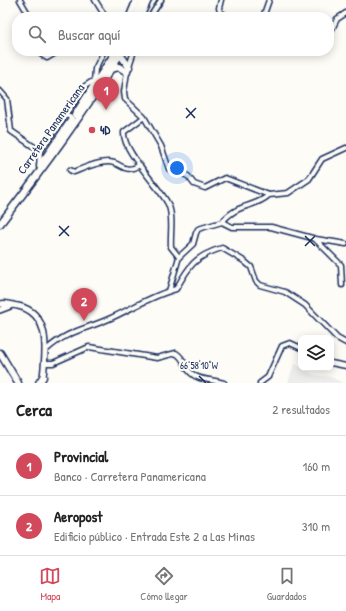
<!DOCTYPE html>
<html lang="es">
<head>
<meta charset="utf-8">
<style>
  body { margin:0; font-family:"Patrick Hand",sans-serif; background:#f6f6f6; color:#222 }
  .controls { position:absolute; right:12px; bottom:12px; display:grid; overflow:hidden; border-radius:8px; box-shadow:0 2px 10px #0003 }
  .controls button { width:36px; height:36px; display:grid; place-items:center; padding:0; border:0; border-bottom:1px solid #e0e0e0; background:#fff; color:#222; font:20px sans-serif }
  .you { position:absolute; left:177px; top:168px; width:14px; height:14px; margin:-10px; border:3px solid #fff; border-radius:50%; background:#1a73e8; box-shadow:0 0 0 6px #1a73e833 }
  .badge { display:grid; place-items:center; width:26px; height:26px; border-radius:50%; background:#d1495b; color:#fff; font-size:13px; font-weight:700 }
  .pin { position:absolute; translate:-50% -33px; filter:drop-shadow(0 1px 2px #0008) }
  .pin::after { content:''; position:absolute; top:21px; width:14px; height:12px; background:inherit; clip-path:polygon(0 0,100% 0,50% 100%) }
  .list { margin:0; padding:0; list-style:none }
  h2 { display:flex; justify-content:space-between; align-items:center; height:52px; margin:0; padding:0 16px; font-size:17px }
  h2 small { font-size:13px; font-weight:400; color:#767676 }
  .list li { display:grid; grid-template-columns:26px 1fr auto; gap:12px; align-items:center; box-sizing:border-box; height:60px; padding:0 16px; border-top:1px solid #e0e0e0 }
  .list b { display:block; font-size:15px; white-space:nowrap }
  .list p { margin:0; font-size:13px; white-space:nowrap; color:#767676 }
  .list em { font-size:13px; font-style:normal; color:#767676 }
  .icon { flex:none; width:22px; height:22px; fill:none; stroke:currentColor; stroke-width:2; stroke-linecap:round; stroke-linejoin:round }
  .map { position:relative; flex:none; width:346px; height:383px; overflow:hidden }
  .search { position:absolute; background:#fff; box-shadow:0 2px 10px #0003; left:12px; right:12px; top:12px; height:44px; display:flex; align-items:center; gap:10px; box-sizing:border-box; padding:0 14px; border-radius:16px; color:#767676; font-size:15px }
  .sheet { height:172px; background:#fff }
  nav { display:flex; justify-content:space-around; align-items:center; box-sizing:border-box; height:56px; border-top:1px solid #e0e0e0; background:#fff; font-size:11px; color:#767676 }
  nav a { display:grid; justify-items:center; gap:2px }
  nav .on { color:#d1495b }
  .map>svg:first-child { display:block }
  .built { fill:#edeeec }
  .lines { fill:none; stroke-linecap:round; stroke-linejoin:round }
  .pedestrian-casing { stroke:#1b2f5e; stroke-width:6 }
  .minor-casing { stroke:#1b2f5e; stroke-width:7 }
  .tertiary-casing { stroke:#1b2f5e; stroke-width:8 }
  .primary-casing { stroke:#1b2f5e; stroke-width:9 }
  .pedestrian { stroke:#fdfcf7; stroke-width:3 }
  .minor { stroke:#fdfcf7; stroke-width:4 }
  .tertiary { stroke:#fdfcf7; stroke-width:5 }
  .primary { stroke:#fdfcf7; stroke-width:6 }
  .ticks { fill:none; stroke:#1b2f5e; stroke-width:1.5 }
  .poi-dot { fill:#d1495b; stroke:#fdfcf7; stroke-width:1.5 }
  .labels { text-anchor:middle; stroke-width:4; stroke-linejoin:round; paint-order:stroke }
  .street-label { font-size:12px; fill:#1b2f5e; stroke:#fdfcf7 }
  .poi-label { font-size:12px; font-weight:bold; fill:#1b2f5e; stroke:#fdfcf7; text-anchor:start }
  .ticks-label { font-size:10px; text-anchor:middle; fill:#1b2f5e; stroke:#fdfcf7; stroke-width:4; stroke-linejoin:round; paint-order:stroke }
</style>
</head>
<body>
<div class="map">
<svg width="346" height="383" viewBox="0 0 346 383">
  <rect width="100%" height="100%" fill="#fdfcf7"/>
  <filter id="ink" filterUnits="userSpaceOnUse"><feTurbulence type="fractalNoise" baseFrequency=".025" numOctaves="2"/><feDisplacementMap in="SourceGraphic" scale="8" xChannelSelector="R" yChannelSelector="G"/><feConvolveMatrix kernelMatrix="1 2 1 2 8 2 1 2 1" color-interpolation-filters="sRGB"/></filter>
  <g filter="url(#ink)">
    <!-- built -->
    <path class="built" d="M294 363 314 375 331 377 343 383H288Z"/>
    <g class="lines">
      <defs>
        <path id="pedestrian" d="M128 17 135 0"/>
        <path id="minor" d="M20 0 30 17
          M95 0 105 16
          M221 0 219 8 220 12 229 17
          M130 17 138 0
          M150 17 161 0
          M263 17 269 0
          M329 35 337 19 346 13
          M36 51 47 58 59 51
          M134 51 127 72 124 92 125 99 144 117 161 146 169 169 188 176 194 184 205 188 225 178 269 195 288 193 309 179 322 159 346 148
          M94 82 95 69 104 51
          M0 91 7 99 11 131 40 151 39 167
          M65 113 72 119
          M144 117 124 132C122 151 159 186 168 204 174 216 170 234 171 247L179 257 169 291
          M40 151 85 86 93 81
          M70 170 74 172C84 168 96 162 108 162 123 162 122 175 140 165
          M222 222C239 202 253 209 269 195
          M316 240 341 265 342 285
          M179 257 193 244 196 233 198 229 222 222 232 227H271L316 239 346 244
          M46 350C70 329 85 330 111 318 133 308 153 295 176 289 189 266 195 256 222 248L244 261 251 267 256 281 260 285 285 292 305 305 337 338 346 343
          M45 363H53L89 347 157 358 176 353C186 360 184 367 191 373 199 381 213 379 224 383
          M331 363 346 366
          M260 383 268 377 282 346 290 343 301 348"/>
        <path id="tertiary" d="M0 304C7 302 10 305 18 306 51 313 46 351 43 377
          M0 310 13 305"/>
        <path id="primary" d="M135 17 143 0
          M140 17 148 0
          M120 54 129 67
          M110 69 119 67 127 72
          M75 115 116 51
          M41 164 70 122
          M0 224C43 168 85 112 122 51
          M0 353 18 383
          M39 383 43 377"/>
      </defs>
      <!-- pedestrian casing -->
      <use href="#pedestrian" class="pedestrian-casing"/>
      <!-- minor casing -->
      <use href="#minor" class="minor-casing"/>
      <!-- tertiary casing -->
      <use href="#tertiary" class="tertiary-casing"/>
      <!-- primary casing -->
      <use href="#primary" class="primary-casing"/>
      <!-- pedestrian -->
      <use href="#pedestrian" class="pedestrian"/>
      <!-- minor -->
      <use href="#minor" class="minor"/>
      <!-- tertiary -->
      <use href="#tertiary" class="tertiary"/>
      <!-- primary -->
      <use href="#primary" class="primary"/>
    </g>
  </g>
  <!-- ticks -->
  <path class="ticks" d="M186 108 195 118M186 118 196 108M59 226 69 236M59 236 69 226M305 236 315 246M305 246 315 236M199 376 206 383"/>
  <!-- markers -->
  <circle class="poi-dot" cx="92" cy="130" r="4"/>
  <g class="labels">
    <!-- street labels -->
    <g class="street-label">
      <text transform="translate(51 129) rotate(-55)" y="4">Carretera Panamericana</text>
    </g>
    <!-- poi labels -->
    <g class="poi-label">
      <text x="100" y="134">4D</text>
    </g>
  </g>
  <g class="ticks-label">
    <text x="199" y="369">66°58'10"W</text>
  </g>
</svg>
<div class="controls">
<button><svg class="icon" aria-label="layers" viewBox="0 0 24 24"><path d="M12 4l9 5-9 5-9-5zM3 14l9 5 9-5"/></svg></button>
</div>
<div class="you"></div>
<div class="pin badge" style="left:106px;top:110px">1</div>
<div class="pin badge" style="left:84px;top:321px">2</div>
<div class="search"><svg class="icon" aria-label="search" viewBox="0 0 24 24"><circle cx="10" cy="10" r="6"/><path d="M15 15l6 6"/></svg>Buscar aquí</div>
</div>
<section class="sheet">
<h2>Cerca<small>2 resultados</small></h2>
<ul class="list">
<li><span class="badge">1</span><div><b>Provincial</b><p>Banco · Carretera Panamericana</p></div><em>160 m</em></li>
<li><span class="badge">2</span><div><b>Aeropost</b><p>Edificio público · Entrada Este 2 a Las Minas</p></div><em>310 m</em></li>
</ul>
</section>
<nav>
<a class="on"><svg class="icon" aria-label="map" viewBox="0 0 24 24"><path d="M3 6l6-2 6 2 6-2v14l-6 2-6-2-6 2zM9 4v14M15 6v14"/></svg>Mapa</a>
<a><svg class="icon" aria-label="directions" viewBox="0 0 24 24"><path d="M12 3l9 9-9 9-9-9zM9 14v-3h6M13 9l2 2-2 2"/></svg>Cómo llegar</a>
<a><svg class="icon" aria-label="saved" viewBox="0 0 24 24"><path d="M7 4h10v16l-5-4-5 4z"/></svg>Guardados</a>
</nav>
</body>
</html>
